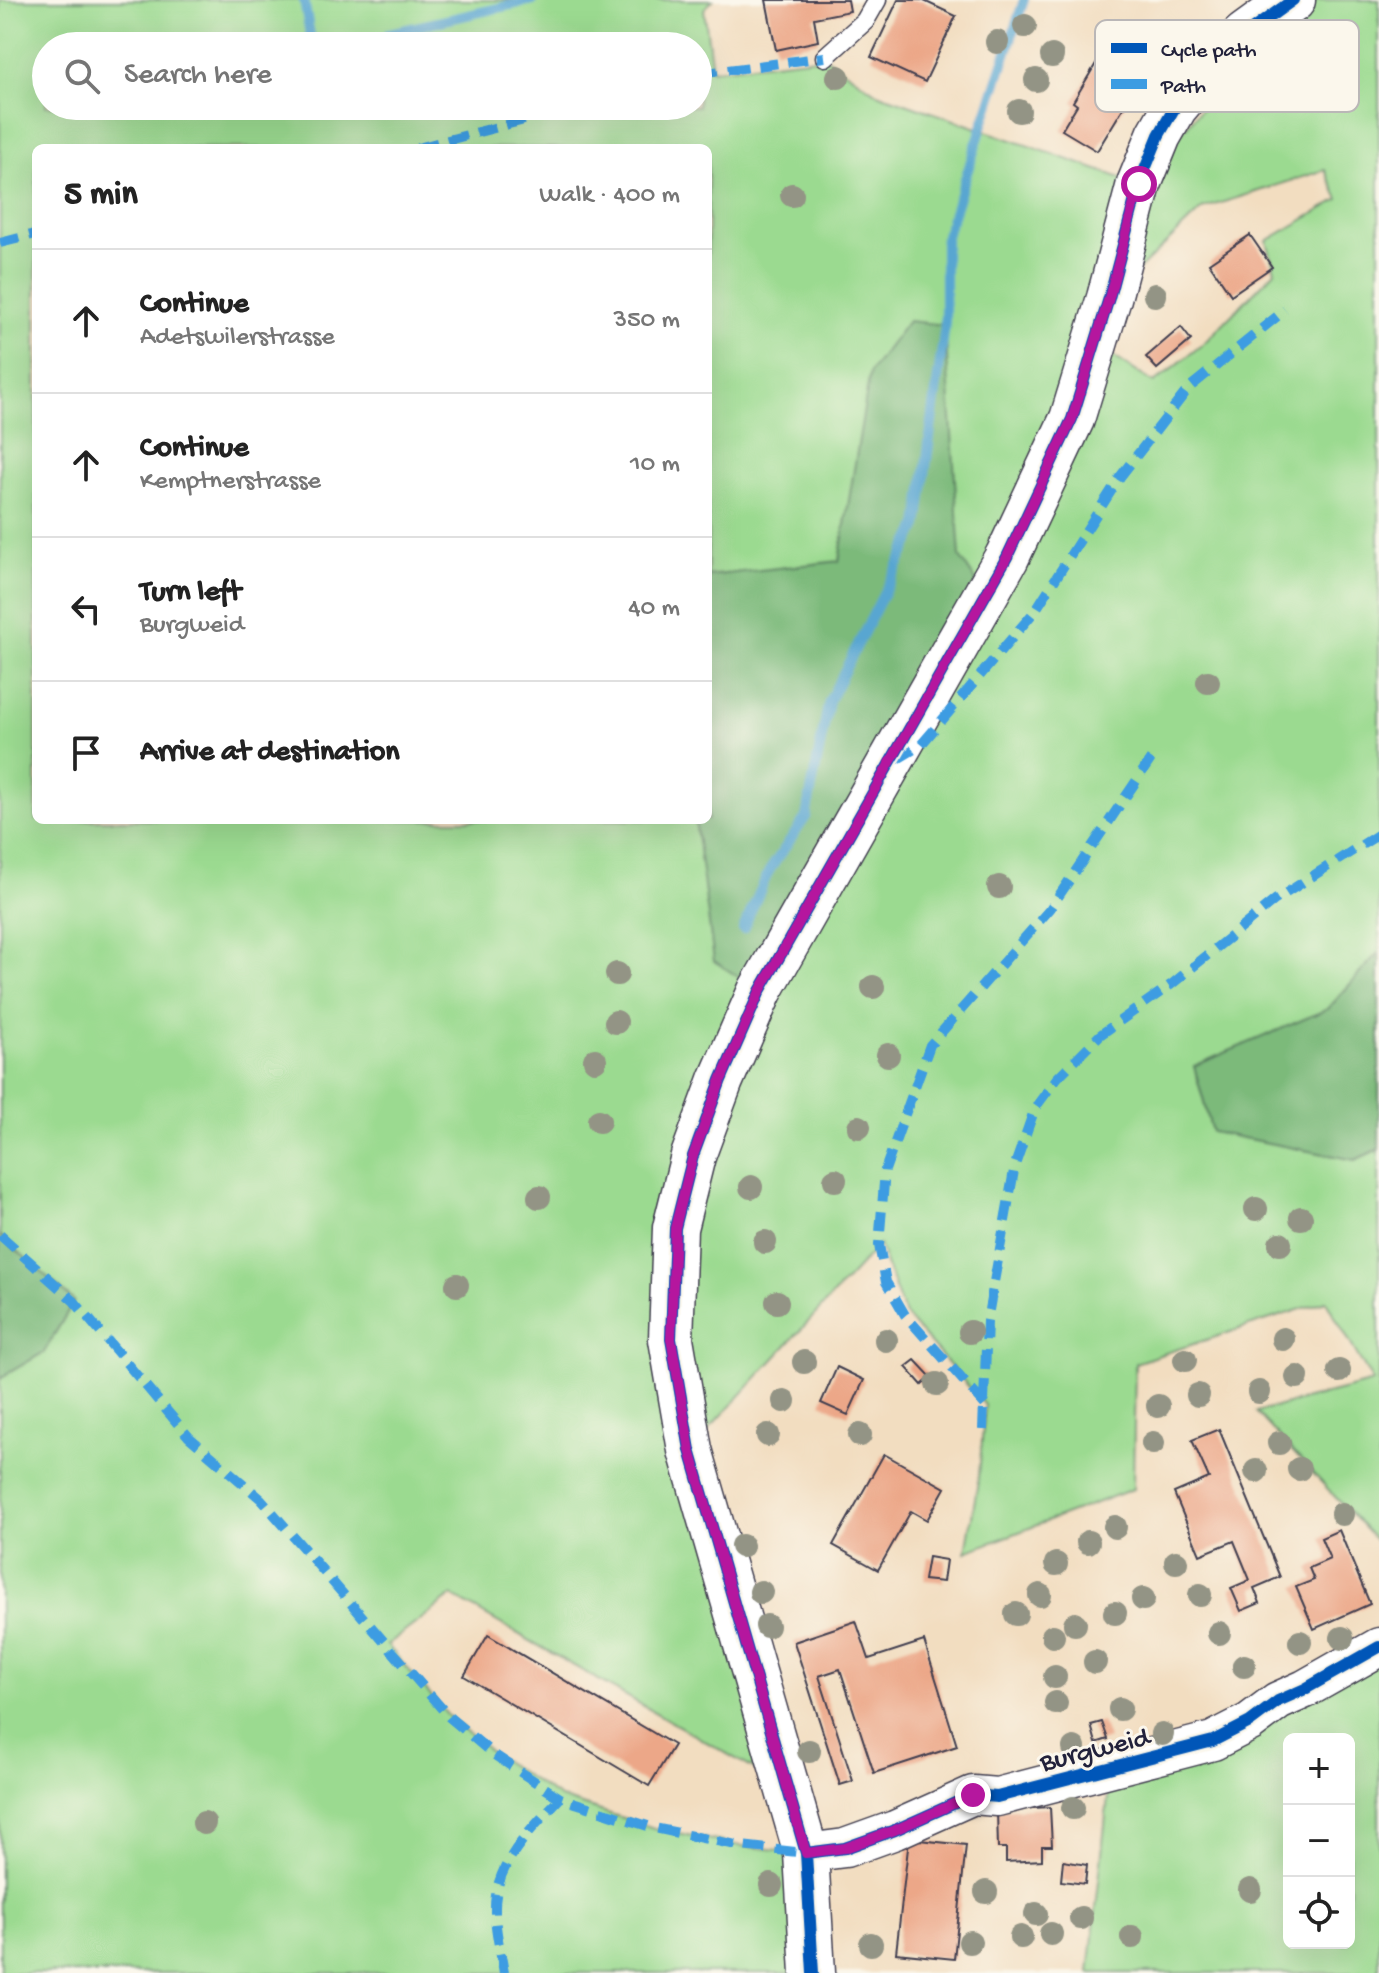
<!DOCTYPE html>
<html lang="en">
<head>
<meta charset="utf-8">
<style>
  body { margin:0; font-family:"Gochi Hand",sans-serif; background:#f6f6f6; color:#222 }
  .controls { position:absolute; right:24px; bottom:24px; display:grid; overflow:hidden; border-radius:12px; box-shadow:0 8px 32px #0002 }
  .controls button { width:72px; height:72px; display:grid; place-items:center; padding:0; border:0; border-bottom:2px solid #e0e0e0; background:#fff; color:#222; font:40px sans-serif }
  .stop { position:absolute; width:24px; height:24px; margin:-18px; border:6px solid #b5179e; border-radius:50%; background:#fff }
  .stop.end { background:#b5179e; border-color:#fff; box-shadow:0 2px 8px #0008 }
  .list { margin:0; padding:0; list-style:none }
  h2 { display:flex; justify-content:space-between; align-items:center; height:104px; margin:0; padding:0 32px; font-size:34px }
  h2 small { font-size:26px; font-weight:400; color:#767676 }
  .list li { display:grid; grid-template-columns:52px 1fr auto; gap:24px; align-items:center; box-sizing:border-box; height:144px; padding:0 32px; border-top:2px solid #e0e0e0 }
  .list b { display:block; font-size:30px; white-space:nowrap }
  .list p { margin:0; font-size:26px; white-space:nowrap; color:#767676 }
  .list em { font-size:26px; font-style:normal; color:#767676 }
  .icon { flex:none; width:44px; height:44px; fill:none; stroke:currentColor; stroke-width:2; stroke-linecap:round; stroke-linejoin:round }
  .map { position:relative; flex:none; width:1379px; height:1973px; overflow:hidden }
  .search { position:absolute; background:#fff; box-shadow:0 8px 32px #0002; left:32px; top:32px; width:680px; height:88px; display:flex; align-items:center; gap:20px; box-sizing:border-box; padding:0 28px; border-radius:44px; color:#767676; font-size:30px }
  .panel { position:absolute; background:#fff; box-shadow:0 8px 32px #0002; left:32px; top:144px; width:680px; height:680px; border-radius:12px }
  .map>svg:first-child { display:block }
  .green { fill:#9bda90; stroke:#5e7e66; stroke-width:2; fill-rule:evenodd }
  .forest { fill:#7cba7a; stroke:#4f6e5a; stroke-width:2 }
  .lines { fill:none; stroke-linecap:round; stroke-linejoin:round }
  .stream { stroke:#58a6d1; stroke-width:10 }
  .building { fill:#eca788 }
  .service-casing { stroke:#413e4f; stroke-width:21 }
  .minor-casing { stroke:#413e4f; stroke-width:41 }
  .tertiary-casing { stroke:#413e4f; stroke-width:47 }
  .service { stroke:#fff; stroke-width:18 }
  .minor { stroke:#fff; stroke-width:38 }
  .tertiary { stroke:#fff; stroke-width:44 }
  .quiet { stroke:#3c9ce2; stroke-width:10; stroke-dasharray:20 10; stroke-linecap:butt }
  .cycleway-casing { stroke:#fbf7ec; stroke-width:17 }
  .cycleway { stroke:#0057b8; stroke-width:12 }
  .tree { fill:#939485 }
  .route { stroke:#b5179e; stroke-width:10 }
  .labels { text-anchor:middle; stroke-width:6; stroke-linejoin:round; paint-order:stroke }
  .street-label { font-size:28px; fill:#22223b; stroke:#fbf7ec }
  .key { fill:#fbf7ec; stroke:#bab7b7; stroke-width:2 }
  .key-label { font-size:22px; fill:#22223b }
</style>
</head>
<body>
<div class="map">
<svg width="1379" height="1973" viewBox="0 0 1379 1973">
  <rect width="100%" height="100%" fill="#fbf7ec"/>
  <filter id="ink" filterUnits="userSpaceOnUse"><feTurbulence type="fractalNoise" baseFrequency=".0125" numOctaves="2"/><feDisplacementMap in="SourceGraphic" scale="16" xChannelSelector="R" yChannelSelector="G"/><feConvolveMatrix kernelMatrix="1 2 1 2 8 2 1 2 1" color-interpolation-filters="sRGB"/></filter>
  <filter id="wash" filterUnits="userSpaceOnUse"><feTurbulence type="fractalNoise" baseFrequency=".006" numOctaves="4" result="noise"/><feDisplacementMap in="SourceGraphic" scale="32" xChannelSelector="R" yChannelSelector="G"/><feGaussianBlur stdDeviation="1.8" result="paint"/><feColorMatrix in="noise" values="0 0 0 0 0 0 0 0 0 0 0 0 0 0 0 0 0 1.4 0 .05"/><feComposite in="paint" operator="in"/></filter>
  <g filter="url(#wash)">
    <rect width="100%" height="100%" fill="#f2ddc0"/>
    <!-- green -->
    <path class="green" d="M0 0H713L704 9 712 70 825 57 877 93 1138 184 1293 0H1379V952L1328 1009 1194 1066 1212 1132 1355 1160 1379 1149V1544L1256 1412 1373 1382 1326 1301 1135 1363 1133 1489 966 1552 979 1475 985 1405 905 1315 879 1245 690 1450 790 1790 452 1596 387 1645 449 1717 493 1754 560 1798 654 1828 741 1846 806 1853 813 1973H0V1378L44 1352 74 1301 0 1235ZM46 46H698V106H46ZM36 148H708V820H36ZM1325 170 1339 199 1267 241 1275 271 1204 343 1154 383 1096 345 1109 298 1202 209Z
      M1379 1650V1973H1089L1111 1769ZM1289 1739H1349V1943H1289Z"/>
    <!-- forest -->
    <path class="forest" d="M908 321 945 325 960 557 985 594 760 991 714 961 695 820H708V576L839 561 870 372Z
      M1379 952V1149L1355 1160 1212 1132 1194 1066 1328 1009Z
      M0 1235 74 1301 44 1352 0 1378Z"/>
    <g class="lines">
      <!-- stream -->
      <path class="stream" d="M304 0 312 46
        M389 33 533 0
        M743 929 769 871 806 817 829 701 918 526 945 325V239L1024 0"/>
    </g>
    <g id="blocks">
      <!-- building -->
      <path class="building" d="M766 0H848L850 11 814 18 818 41 776 50Z
        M898 0H922L956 16 925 82 871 57Z
        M1110 40 1150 64 1097 151 1062 130 1077 105 1073 102Z
        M1250 235 1272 267 1231 295 1209 263Z
        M1181 327 1191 340 1157 369 1146 357Z
        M915 1360 931 1377 922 1385 906 1367Z
        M837 1367 864 1380 848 1415 821 1403Z
        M1219 1429 1280 1577 1254 1588 1260 1603 1241 1611 1231 1588 1250 1580 1234 1541 1200 1555 1174 1493 1209 1478 1192 1440Z
        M884 1454 945 1488 927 1520 911 1511 878 1570 833 1545Z
        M1339 1530 1370 1604 1314 1629 1296 1587 1314 1580 1309 1568 1330 1559 1321 1538Z
        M928 1557 946 1560 943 1582 924 1580Z
        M856 1621 869 1659 924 1641 957 1746 874 1773 840 1669 819 1676 853 1781 840 1785 794 1642Z
        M488 1635 674 1745 649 1786 464 1676Z
        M1102 1722 1108 1739 1096 1743 1091 1725Z
        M1050 1807 1052 1846H1042V1860L1006 1862V1848H998L997 1810Z
        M909 1839 966 1845 954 1959 896 1953Z
        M1063 1861 1087 1865 1085 1884 1061 1881Z"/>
    </g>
  </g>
  <g filter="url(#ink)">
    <use href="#blocks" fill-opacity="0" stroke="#413e4f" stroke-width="2"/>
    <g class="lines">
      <defs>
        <path id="service" d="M825 57 865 21 877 0"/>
        <path id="minor" d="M806 1853 845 1848 895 1830 973 1795 997 1797 1213 1741 1250 1722 1278 1701 1305 1689 1379 1647"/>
        <path id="tertiary" d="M813 1973 806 1853 690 1450 671 1339 675 1228 693 1156 721 1080 760 991 1007 557 1072 419 1109 298 1139 184 1159 135 1175 107 1208 68 1246 34 1293 0"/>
      </defs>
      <!-- service casing -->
      <use href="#service" class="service-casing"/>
      <!-- minor casing -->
      <use href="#minor" class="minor-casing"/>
      <!-- tertiary casing -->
      <use href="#tertiary" class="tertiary-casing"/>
      <!-- service -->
      <use href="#service" class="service"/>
      <!-- minor -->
      <use href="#minor" class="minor"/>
      <!-- tertiary -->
      <use href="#tertiary" class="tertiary"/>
      <!-- quiet -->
      <path class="quiet" d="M698 74 825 57
        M418 148 577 106
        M0 243 36 234
        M896 760 921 745 1035 611 1120 477 1189 388 1285 310
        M0 1235 74 1301 189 1437 261 1499 449 1717 493 1754 560 1798 654 1828 741 1846 806 1853
        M985 1405 905 1315 886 1282 879 1245 885 1170 930 1045 1050 909 1151 759
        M983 1430 987 1321 1015 1165 1035 1108 1057 1078 1100 1035 1172 984 1275 900 1379 834
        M504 1973C501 1953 495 1931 495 1910 494 1864 531 1830 560 1798"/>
      <defs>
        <path id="cycleway" d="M806 1853 845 1848 895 1830 973 1795 997 1797 1213 1741 1250 1722 1278 1701 1305 1689 1379 1647
          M813 1973 806 1853 690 1450 671 1339 675 1228 693 1156 721 1080 760 991 1007 557 1072 419 1109 298 1139 184 1159 135 1175 107 1208 68 1246 34 1293 0"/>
      </defs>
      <!-- cycleway casing -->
      <use href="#cycleway" class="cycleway-casing"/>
      <!-- cycleway -->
      <use href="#cycleway" class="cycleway"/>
    </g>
    <!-- trees -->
    <g class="tree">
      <circle cx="1025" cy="26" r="12"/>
      <circle cx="997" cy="42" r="12"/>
      <circle cx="1052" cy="56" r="12"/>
      <circle cx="838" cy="77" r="12"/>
      <circle cx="1036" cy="80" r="12"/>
      <circle cx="1019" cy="111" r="12"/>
      <circle cx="792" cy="195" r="12"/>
      <circle cx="1155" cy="295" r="12"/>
      <circle cx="1208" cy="682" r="12"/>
      <circle cx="999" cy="887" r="12"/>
      <circle cx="617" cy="974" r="12"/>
      <circle cx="873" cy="987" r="12"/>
      <circle cx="616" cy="1022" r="12"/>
      <circle cx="888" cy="1055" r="12"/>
      <circle cx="595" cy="1060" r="12"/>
      <circle cx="599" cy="1121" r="12"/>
      <circle cx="859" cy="1127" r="12"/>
      <circle cx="835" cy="1180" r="12"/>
      <circle cx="751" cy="1187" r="12"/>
      <circle cx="539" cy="1197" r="12"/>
      <circle cx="1256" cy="1209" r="12"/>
      <circle cx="1301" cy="1218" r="12"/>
      <circle cx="765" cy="1242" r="12"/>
      <circle cx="1280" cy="1244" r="12"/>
      <circle cx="457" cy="1285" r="12"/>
      <circle cx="777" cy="1302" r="12"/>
      <circle cx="970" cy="1332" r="12"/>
      <circle cx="1283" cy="1339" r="12"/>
      <circle cx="886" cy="1340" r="12"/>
      <circle cx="1185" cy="1360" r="12"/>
      <circle cx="804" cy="1362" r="12"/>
      <circle cx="1339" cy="1371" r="12"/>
      <circle cx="1297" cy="1377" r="12"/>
      <circle cx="937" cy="1384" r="12"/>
      <circle cx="1259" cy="1392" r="12"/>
      <circle cx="1198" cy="1395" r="12"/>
      <circle cx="784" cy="1401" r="12"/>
      <circle cx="1158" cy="1406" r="12"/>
      <circle cx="768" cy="1435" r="12"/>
      <circle cx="860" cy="1435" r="12"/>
      <circle cx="1153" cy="1443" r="12"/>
      <circle cx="1279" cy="1443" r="12"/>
      <circle cx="1299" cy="1469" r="12"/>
      <circle cx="1256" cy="1471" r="12"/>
      <circle cx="1342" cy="1514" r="12"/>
      <circle cx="1115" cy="1527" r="12"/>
      <circle cx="1088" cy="1542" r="12"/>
      <circle cx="742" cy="1546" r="12"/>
      <circle cx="1176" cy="1562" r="12"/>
      <circle cx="1056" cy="1564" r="12"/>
      <circle cx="761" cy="1592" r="12"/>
      <circle cx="1040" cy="1595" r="12"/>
      <circle cx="1200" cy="1595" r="12"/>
      <circle cx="1143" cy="1599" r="12"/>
      <circle cx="1115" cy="1613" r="12"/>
      <circle cx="1016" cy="1614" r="12"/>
      <circle cx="1075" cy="1624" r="12"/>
      <circle cx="767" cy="1626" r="12"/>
      <circle cx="1219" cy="1633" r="12"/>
      <circle cx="1053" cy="1636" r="12"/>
      <circle cx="1342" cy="1638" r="12"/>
      <circle cx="1300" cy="1642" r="12"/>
      <circle cx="1095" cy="1662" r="12"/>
      <circle cx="1244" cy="1666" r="12"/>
      <circle cx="1055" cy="1677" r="12"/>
      <circle cx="1056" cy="1703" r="12"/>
      <circle cx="1120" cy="1709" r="12"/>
      <circle cx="1162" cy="1734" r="12"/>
      <circle cx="1074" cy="1748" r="12"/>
      <circle cx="809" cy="1751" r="12"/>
      <circle cx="1073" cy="1808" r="12"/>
      <circle cx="204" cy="1823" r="12"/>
      <circle cx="771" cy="1885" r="12"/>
      <circle cx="1250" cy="1890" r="12"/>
      <circle cx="986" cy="1892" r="12"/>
      <circle cx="1036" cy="1914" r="12"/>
      <circle cx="1081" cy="1918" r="12"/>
      <circle cx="1051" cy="1934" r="12"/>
      <circle cx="1021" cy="1937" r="12"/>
      <circle cx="1132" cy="1937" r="12"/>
      <circle cx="970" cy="1942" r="12"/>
      <circle cx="871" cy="1944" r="12"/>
    </g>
  </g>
  <g class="lines" filter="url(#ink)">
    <!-- route -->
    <path class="route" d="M973 1795 895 1830 845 1848 806 1853 690 1450 671 1339 675 1228 693 1156 721 1080 760 991 1007 557 1072 419 1109 298 1139 184"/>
  </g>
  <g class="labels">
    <!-- street labels -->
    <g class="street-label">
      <text transform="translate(1094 1747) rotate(-14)" y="10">Burgweid</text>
    </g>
  </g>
  <!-- legend -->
  <rect x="1095" y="20" width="264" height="92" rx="12" class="key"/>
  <rect x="1111" y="43" width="36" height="10" fill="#0057b8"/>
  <rect x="1111" y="79" width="36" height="10" fill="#3c9ce2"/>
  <g class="key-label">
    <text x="1161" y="56">Cycle path</text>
    <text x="1161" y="92">Path</text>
  </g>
</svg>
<div class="controls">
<button>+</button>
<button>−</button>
<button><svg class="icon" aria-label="locate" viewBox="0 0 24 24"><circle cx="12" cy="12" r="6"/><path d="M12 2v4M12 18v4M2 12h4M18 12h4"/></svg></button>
</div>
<div class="stop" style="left:1139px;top:184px"></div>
<div class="stop end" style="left:973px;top:1795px"></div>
<div class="search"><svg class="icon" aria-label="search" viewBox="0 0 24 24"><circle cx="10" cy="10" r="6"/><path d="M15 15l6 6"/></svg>Search here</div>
<section class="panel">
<h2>5 min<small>Walk · 400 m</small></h2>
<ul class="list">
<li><svg class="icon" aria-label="ahead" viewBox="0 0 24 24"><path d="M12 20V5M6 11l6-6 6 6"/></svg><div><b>Continue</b><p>Adetswilerstrasse</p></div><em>350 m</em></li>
<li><svg class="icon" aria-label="ahead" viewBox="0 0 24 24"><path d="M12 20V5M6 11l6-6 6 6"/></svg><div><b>Continue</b><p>Kemptnerstrasse</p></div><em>10 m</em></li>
<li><svg class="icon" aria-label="left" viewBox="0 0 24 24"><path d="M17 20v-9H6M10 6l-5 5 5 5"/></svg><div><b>Turn left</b><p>Burgweid</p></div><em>40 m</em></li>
<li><svg class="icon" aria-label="arrive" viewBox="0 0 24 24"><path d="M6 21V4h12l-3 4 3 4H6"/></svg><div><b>Arrive at destination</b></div></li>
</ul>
</section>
</div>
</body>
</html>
